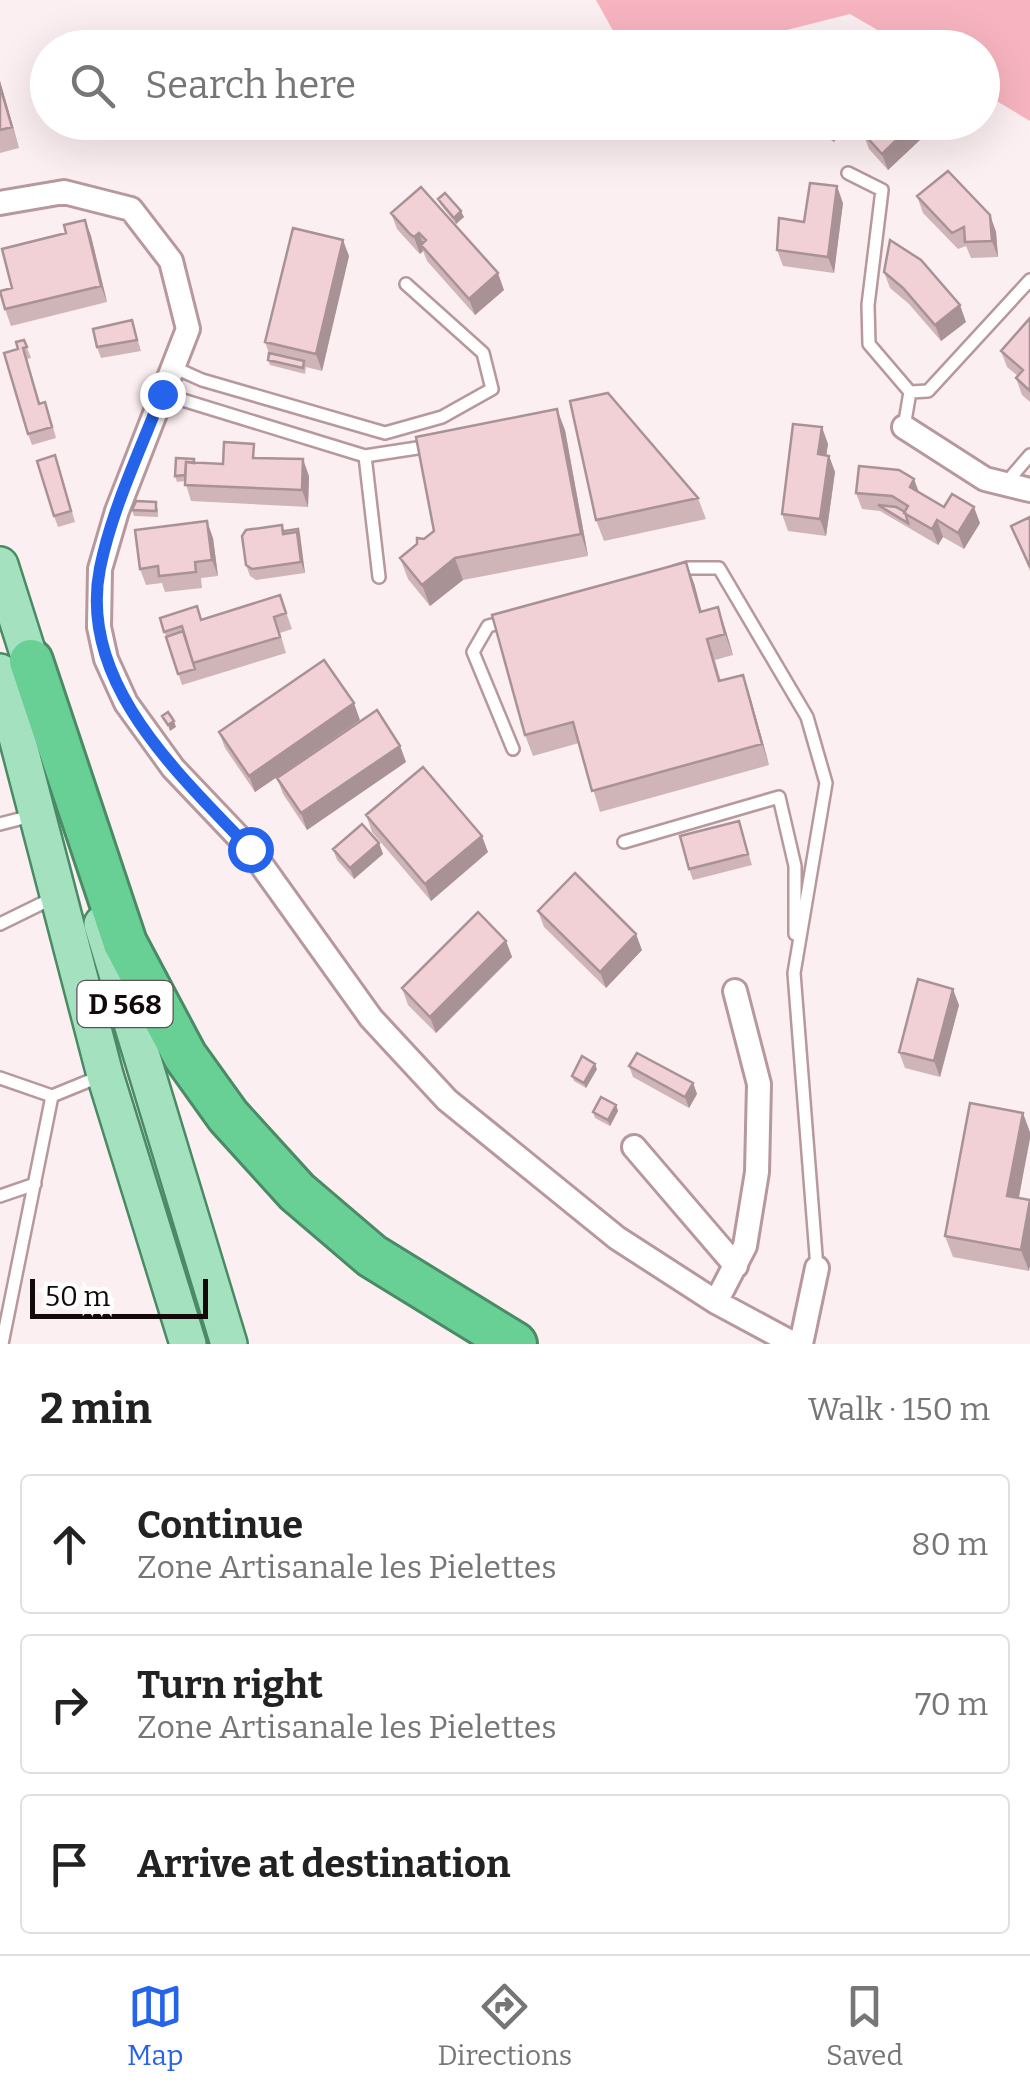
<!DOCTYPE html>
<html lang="en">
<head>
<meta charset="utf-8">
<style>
  body { margin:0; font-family:Bitter,serif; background:#f6f6f6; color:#222 }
  .scale { position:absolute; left:30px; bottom:25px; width:178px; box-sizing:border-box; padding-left:10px; border:5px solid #13090b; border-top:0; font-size:28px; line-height:35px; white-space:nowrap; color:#13090b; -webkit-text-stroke:8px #fff; paint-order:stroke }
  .stop { position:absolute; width:30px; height:30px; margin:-22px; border:8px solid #2563eb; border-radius:50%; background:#fff }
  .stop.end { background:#2563eb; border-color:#fff; box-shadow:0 2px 10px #0008 }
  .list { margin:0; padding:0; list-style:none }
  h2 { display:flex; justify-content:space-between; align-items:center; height:130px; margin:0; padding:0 40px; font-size:42px }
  h2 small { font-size:32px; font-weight:400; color:#767676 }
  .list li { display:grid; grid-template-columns:65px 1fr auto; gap:30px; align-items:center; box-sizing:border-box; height:140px; margin:0 20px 20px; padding:0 20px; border:2px solid #e0e0e0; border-radius:10px }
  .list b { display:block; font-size:38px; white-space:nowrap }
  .list p { margin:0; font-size:32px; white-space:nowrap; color:#767676 }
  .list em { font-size:32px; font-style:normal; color:#767676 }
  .icon { flex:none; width:55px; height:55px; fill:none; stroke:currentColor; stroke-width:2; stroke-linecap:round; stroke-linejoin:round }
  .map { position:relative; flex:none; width:1030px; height:1344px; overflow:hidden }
  .search { position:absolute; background:#fff; box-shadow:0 10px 40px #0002; left:30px; right:30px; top:30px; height:110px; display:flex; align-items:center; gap:25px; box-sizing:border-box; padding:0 35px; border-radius:55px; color:#767676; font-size:38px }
  .sheet { height:610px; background:#fff }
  nav { display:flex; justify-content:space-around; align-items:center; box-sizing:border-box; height:140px; border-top:2px solid #e0e0e0; background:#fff; font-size:28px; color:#767676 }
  nav a { display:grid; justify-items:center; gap:5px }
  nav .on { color:#2563eb }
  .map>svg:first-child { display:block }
  .green { fill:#f7b4c0 }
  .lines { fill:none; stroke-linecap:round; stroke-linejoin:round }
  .service-casing { stroke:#b6989d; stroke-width:16 }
  .minor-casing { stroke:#b6989d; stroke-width:28 }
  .primary-casing { stroke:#4a8a65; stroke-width:40 }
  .motorway-casing { stroke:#4a8a65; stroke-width:48 }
  .service { stroke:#fff; stroke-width:11 }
  .minor { stroke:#fff; stroke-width:22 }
  .primary { stroke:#a4e2bf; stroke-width:35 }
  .motorway { stroke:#68cf95; stroke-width:42 }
  .wall { fill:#cfb4b8 }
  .shaded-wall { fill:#a99296 }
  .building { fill:#f1d1d6; stroke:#a99296; stroke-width:2.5 }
  .route { stroke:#2563eb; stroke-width:12 }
  .labels { text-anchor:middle; stroke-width:8; stroke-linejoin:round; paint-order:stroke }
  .shield { fill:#fff; stroke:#5a5354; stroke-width:2.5 }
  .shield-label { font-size:28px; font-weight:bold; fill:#13090b }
</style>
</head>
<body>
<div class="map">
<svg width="1030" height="1344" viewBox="0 0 1030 1344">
  <rect width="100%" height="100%" fill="#fceff1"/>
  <!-- green -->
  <path class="green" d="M596 0H1030V121L983 93 982 48 907 47 850 14 719 47H622Z"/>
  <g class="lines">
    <defs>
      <path id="service" d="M848 173 882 190 868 305 869 344 910 392 904 427
        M173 367 202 380 385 433 442 417 492 389 483 353 406 284
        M910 392 928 391 1030 280
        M163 394 365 456 379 577
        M365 456 430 446
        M1005 484 1030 455
        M675 572 688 568H719L807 717 826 783 794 973 817 1268
        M508 621 488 626 473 652 513 749
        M0 824 35 815
        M624 842 779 797 795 866V934
        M0 924 53 898
        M0 1078 52 1096
        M0 1196 35 1184
        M2 1344 52 1096 101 1076"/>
      <path id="minor" d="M0 203 64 192 131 209 171 261 188 329 117 511 100 569 99 627 106 659 126 703 173 768 250 849 371 1018 447 1100 617 1238 716 1302 794 1344
        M904 427 985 479 1030 490
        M634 1147 736 1266
        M716 1302 745 1246 757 1172 759 1084 735 991
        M801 1344 817 1268"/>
      <path id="primary" d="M0 565 38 685
        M0 672 105 1075 188 1344
        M102 924 229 1344"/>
      <path id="motorway" d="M31 661 125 943 185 1056 228 1116 297 1192 372 1256 515 1344"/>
    </defs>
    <!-- service casing -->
    <use href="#service" class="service-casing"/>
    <!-- minor casing -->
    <use href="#minor" class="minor-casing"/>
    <!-- primary casing -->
    <use href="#primary" class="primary-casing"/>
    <!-- motorway casing -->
    <use href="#motorway" class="motorway-casing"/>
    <!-- service -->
    <use href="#service" class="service"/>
    <!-- minor -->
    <use href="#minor" class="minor"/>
    <!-- primary -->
    <use href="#primary" class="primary"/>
    <!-- motorway -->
    <use href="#motorway" class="motorway"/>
  </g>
  <!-- wall -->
  <path class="wall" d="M0 81 19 148 0 153Z
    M812 122H846L834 142 815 131Z
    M868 122H915L921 139 888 170 869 149 863 133 873 125Z
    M917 196 990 215 996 232 998 257 971 258 966 246 958 249 923 213Z
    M438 199 464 217 456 224 440 204Z
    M843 203 834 273 783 266 777 250 804 222Z
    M391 213 504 290 475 315 427 261 423 251 420 254 416 250 397 229Z
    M85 220 91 236 107 302 11 326 5 309 12 288 66 233Z
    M349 256 322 371 306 367 305 374 270 365 268 360 269 353 265 342Z
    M884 272 966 322 941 341 909 304 890 288Z
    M1030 318V402L1022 395 1016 378 1018 376 1007 367 1001 351Z
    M132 320 141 351 101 358 97 347Z
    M24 340 31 358 27 359 40 403 49 413 56 438 32 445 28 434 18 349Z
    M565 430 588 556 463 580 430 606 408 579 400 558Z
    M828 444 826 455 829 456 835 472 826 536 788 531 782 514Z
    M259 458 309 476 308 507 191 501 185 481 177 482 175 476 195 463 223 464Z
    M59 466 75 522 58 527 54 516Z
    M919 492 944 507 980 523 964 549 943 537 938 545 880 511 862 509 856 493Z
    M698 498 706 519 604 541 596 520Z
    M158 508V517L134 516 132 510Z
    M1030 517V571L1011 526Z
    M298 529 305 573 256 580 250 576 246 565 284 531Z
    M213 538 218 576 201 578 202 588 165 592 162 583 146 585 140 569Z
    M694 583 702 612 725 628 733 655 715 660 721 681 750 696 769 765 600 812 579 743 533 756 525 735Z
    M280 595 292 629 280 633 286 653 182 685 160 618 202 620Z
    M360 720 255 792 225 748 219 732Z
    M400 746 406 762 307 830 283 794 277 778Z
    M366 815 488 852 431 901 372 832Z
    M739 821 752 865 693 880 689 869 718 826Z
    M379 843 383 854 354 879 337 860 333 849Z
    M538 911 642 950 606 988 544 927Z
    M506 941 512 957 436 1033 408 1005 402 988Z
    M959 1005 940 1077 905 1068 899 1052Z
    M629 1066 693 1083 697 1094 689 1108 633 1077Z
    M597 1069 586 1088 574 1081 572 1076Z
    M616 1105 618 1111 610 1126 595 1118 593 1112Z
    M1030 1132 1019 1198 1030 1200 1029 1271 953 1257 945 1236Z"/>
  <!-- shaded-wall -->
  <path class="shaded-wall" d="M0 81 19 148 0 86Z
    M830 122H846L834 142 828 126Z
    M915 122 921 139 888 170 882 154Z
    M837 186 843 203 834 273 828 257Z
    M461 211 464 217 456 224 454 218Z
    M990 215 996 232 998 257 992 241Z
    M85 220 91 236 107 302 101 286Z
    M419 233 425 249 421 245 423 251 420 254 414 237Z
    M343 240 349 256 322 371 316 354Z
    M498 273 504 290 475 315 469 299Z
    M960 305 966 322 941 341 935 325Z
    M557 409 565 430 588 556 581 534Z
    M822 427 828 444 824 471 818 454Z
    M829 456 835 472 826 536 820 519Z
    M303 459 309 476 308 507 302 490Z
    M914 479 920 495 910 487Z
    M974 507 980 523 964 549 958 533Z
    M937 520 943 537 938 545 932 529Z
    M207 521 213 538 218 576 212 560Z
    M298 529 300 534 305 573 301 562Z
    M455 558 463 580 430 606 422 585Z
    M686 562 694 583 707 633 700 612Z
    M718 607 725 628 733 655 725 634Z
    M743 675 750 696 769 765 762 744Z
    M354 703 360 720 255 792 249 776Z
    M174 721 176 727 170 731 168 725Z
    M400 746 406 762 307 830 301 813Z
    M482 836 488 852 431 901 425 884Z
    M379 843 383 854 354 879 350 868Z
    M636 934 642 950 606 988 600 972Z
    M506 941 512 957 436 1033 430 1017Z
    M953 989 959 1005 940 1077 934 1061Z
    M595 1064 597 1069 586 1088 584 1083Z
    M693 1083 697 1094 689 1108 685 1097Z
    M616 1105 618 1111 610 1126 608 1120Z
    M1023 1113 1030 1132V1139L1015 1217 1007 1196Z
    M1030 1205V1266L1029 1271 1021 1250Z"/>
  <!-- building -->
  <path class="building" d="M0 86 12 127 0 130Z
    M877 122H915L882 154 863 133Z
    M948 171 990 215 992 241 965 242 964 227 952 233 917 196Z
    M810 183 837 186 828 257 777 250 779 218 804 222Z
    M421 187 498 273 469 299 421 245 426 240 419 233 414 237 410 234 391 213Z
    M445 193 461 211 454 218 438 199Z
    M85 220 101 286 5 309 0 291 12 288 2 249 66 233 64 225Z
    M293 228 343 240 316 354 265 342Z
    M890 240 921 260 960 305 935 325 903 288 884 272Z
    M1030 318V391L1016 378 1023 370 1001 351Z
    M132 320 137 340 97 347 93 329Z
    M24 340 27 347 23 348 39 404 45 402 52 427 28 434 4 353 18 349 16 342Z
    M269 353 304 361 303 368 268 360Z
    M608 393 698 498 596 520 570 401Z
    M557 409 581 534 455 558 422 585 400 558 417 544V538L424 539 434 531 416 437Z
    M793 424 822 427 818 454 829 456 820 519 782 514Z
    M224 442 254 444 253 458 303 459 302 490 185 485 186 462 223 464Z
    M55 455 71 511 54 516 37 461Z
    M176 458 194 459V463L186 462 185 475 175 476Z
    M859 466 899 470 914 479 910 487 944 507 952 494 974 507 958 533 937 520 932 529 904 513 908 506 892 496 856 493Z
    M136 501 156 502V511L132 510Z
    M878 505 896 507 905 512 908 523Z
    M1030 517V567L1011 526Z
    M207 521 212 560 195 562 196 572 159 576 158 566 140 569 135 530Z
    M282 525 283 534 297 532 301 562 252 569 246 565 242 536 246 530Z
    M298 529 299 537 297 532 284 534V531Z
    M686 562 700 612 718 607 725 634 707 639 719 681 743 675 762 744 592 791 573 722 525 735 492 615Z
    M280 595 286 613 274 617 280 637 193 663 182 626 164 632 160 618 197 606 201 620Z
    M183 631 195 669 178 674 166 637Z
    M324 660 354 703 249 776 219 732Z
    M377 710 400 746 301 813 277 778Z
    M168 712 174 721 168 725 162 716Z
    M423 767 482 836 425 884 366 815Z
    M739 821 748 854 689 869 680 836Z
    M362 824 379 843 350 868 333 849Z
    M575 873 636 934 600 972 538 911Z
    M478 912 506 941 430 1017 402 988Z
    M918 979 953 989 934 1061 899 1052Z
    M637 1053 693 1083 685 1097 629 1066Z
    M582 1056 595 1064 584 1083 572 1076Z
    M601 1097 616 1105 608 1120 593 1112Z
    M970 1103 1023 1113 1007 1196 1030 1200 1021 1250 945 1236Z"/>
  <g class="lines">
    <!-- route -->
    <path class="route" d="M162 394C140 451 112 509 100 568 77 683 180 775 250 849"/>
  </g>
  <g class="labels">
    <!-- shield labels -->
    <rect class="shield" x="77.5" y="981" width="95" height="46" rx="8"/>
    <g class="shield-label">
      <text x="125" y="1014">D 568</text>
    </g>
  </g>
</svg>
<div class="scale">50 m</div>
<div class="stop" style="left:250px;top:849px"></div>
<div class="stop end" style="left:162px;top:394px"></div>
<div class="search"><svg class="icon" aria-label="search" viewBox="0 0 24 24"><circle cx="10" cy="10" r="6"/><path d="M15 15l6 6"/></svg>Search here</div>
</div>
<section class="sheet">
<h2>2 min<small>Walk · 150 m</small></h2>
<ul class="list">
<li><svg class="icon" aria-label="ahead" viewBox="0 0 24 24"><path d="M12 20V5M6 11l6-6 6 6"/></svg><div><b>Continue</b><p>Zone Artisanale les Pielettes</p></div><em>80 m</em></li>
<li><svg class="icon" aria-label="right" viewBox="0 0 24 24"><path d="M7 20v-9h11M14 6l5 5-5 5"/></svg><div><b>Turn right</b><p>Zone Artisanale les Pielettes</p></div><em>70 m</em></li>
<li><svg class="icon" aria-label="arrive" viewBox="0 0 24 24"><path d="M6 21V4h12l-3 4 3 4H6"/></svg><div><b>Arrive at destination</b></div></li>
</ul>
</section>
<nav>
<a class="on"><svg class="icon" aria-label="map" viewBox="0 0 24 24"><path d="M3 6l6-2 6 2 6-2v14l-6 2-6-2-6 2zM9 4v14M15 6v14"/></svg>Map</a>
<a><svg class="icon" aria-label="directions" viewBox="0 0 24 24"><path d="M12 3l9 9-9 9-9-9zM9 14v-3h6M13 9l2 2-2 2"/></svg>Directions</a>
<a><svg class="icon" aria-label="saved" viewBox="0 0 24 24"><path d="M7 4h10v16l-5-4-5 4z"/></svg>Saved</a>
</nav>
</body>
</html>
